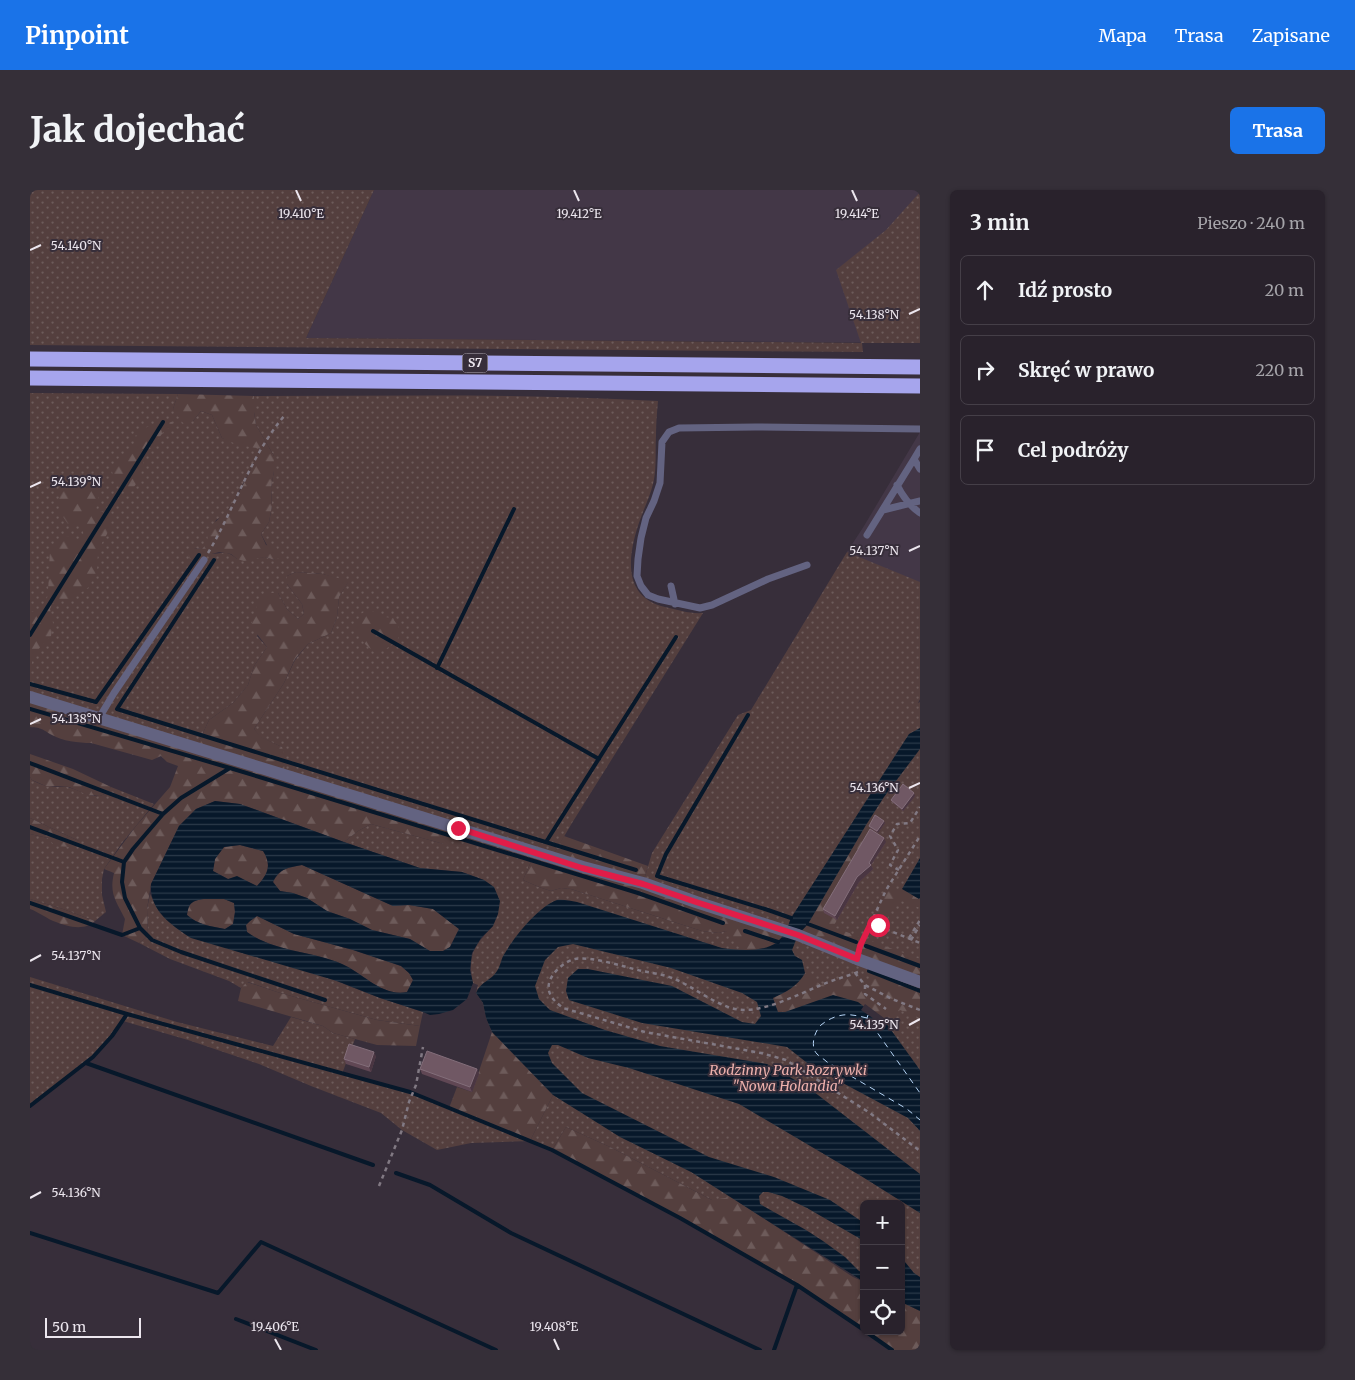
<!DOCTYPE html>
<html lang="pl">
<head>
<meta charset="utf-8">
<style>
  body { margin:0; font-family:Merriweather,serif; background:#352f38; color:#f1f3f6 }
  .controls { position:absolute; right:15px; bottom:15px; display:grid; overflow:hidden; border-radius:8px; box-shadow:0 1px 4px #0004 }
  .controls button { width:45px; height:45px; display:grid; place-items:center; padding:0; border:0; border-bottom:1px solid #453f48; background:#29222c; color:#f1f3f6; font:25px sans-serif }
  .scale { position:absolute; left:15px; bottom:12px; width:96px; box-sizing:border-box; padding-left:5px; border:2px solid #ece6ee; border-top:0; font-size:14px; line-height:18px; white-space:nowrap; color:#ece6ee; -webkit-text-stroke:4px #372e3a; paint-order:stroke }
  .stop { position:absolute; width:15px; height:15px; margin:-11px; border:4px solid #e11d48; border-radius:50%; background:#fff }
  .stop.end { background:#e11d48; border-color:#fff; box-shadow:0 1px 5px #0008 }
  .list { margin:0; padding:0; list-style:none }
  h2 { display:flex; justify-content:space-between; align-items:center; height:65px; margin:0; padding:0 20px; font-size:21px }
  h2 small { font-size:16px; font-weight:400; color:#a5a4a9 }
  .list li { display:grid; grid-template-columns:32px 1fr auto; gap:15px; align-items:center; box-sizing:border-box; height:70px; margin:0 10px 10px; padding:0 10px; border:1px solid #453f48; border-radius:8px }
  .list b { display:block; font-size:19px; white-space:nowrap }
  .list em { font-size:16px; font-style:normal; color:#a5a4a9 }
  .icon { flex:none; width:28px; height:28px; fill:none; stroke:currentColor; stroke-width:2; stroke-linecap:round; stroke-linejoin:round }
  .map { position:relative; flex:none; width:890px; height:1160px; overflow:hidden; border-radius:8px }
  header { display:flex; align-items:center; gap:30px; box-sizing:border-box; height:70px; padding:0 25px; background:#1a73e8; color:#fff }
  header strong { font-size:24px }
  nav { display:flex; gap:28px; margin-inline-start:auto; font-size:18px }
  .intro { display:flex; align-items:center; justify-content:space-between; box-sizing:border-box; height:120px; padding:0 30px }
  h1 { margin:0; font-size:35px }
  .button { padding:12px 22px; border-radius:8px; background:#1a73e8; color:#fff; font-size:18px; font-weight:700 }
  main { display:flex; gap:30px; padding:0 30px }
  aside { flex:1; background:#29222c; border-radius:8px; box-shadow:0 1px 4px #0004 }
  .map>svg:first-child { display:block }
  .built { fill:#433747 }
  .green { fill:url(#green-dots) }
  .forest { fill:url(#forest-firs) }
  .water { fill:url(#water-rules); fill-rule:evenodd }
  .pier { fill:#372e3a }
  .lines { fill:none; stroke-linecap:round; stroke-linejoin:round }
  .stream { stroke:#07182a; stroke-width:4 }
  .ferry { stroke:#b7d6f8; stroke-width:1; stroke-dasharray:6 5; stroke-linecap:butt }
  .path { stroke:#817983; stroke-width:2.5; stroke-dasharray:4 4; stroke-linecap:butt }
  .service { stroke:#636381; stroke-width:7 }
  .minor { stroke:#636381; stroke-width:12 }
  .motorway { stroke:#a6a5ed; stroke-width:15 }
  .wall { fill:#604754 }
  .shaded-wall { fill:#4a3642 }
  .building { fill:#705864; stroke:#836e7a }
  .route { stroke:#e11d48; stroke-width:6 }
  .ticks { fill:none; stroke:#ece6ee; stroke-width:2 }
  .labels { text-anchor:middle; stroke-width:4; stroke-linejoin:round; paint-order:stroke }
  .shield { fill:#372e3a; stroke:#b6afb8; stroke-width:1 }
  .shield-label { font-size:12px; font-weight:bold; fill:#ece6ee }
  .park-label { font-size:14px; font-style:italic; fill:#edb0ac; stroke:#372e3a }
  .ticks-label { font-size:12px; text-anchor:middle; fill:#ece6ee; stroke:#372e3a; stroke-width:4; stroke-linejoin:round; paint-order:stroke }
</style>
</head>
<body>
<header>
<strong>Pinpoint</strong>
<nav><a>Mapa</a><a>Trasa</a><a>Zapisane</a></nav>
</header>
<div class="intro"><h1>Jak dojechać</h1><a class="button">Trasa</a></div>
<main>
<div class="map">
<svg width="890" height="1160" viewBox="0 0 890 1160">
  <defs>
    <pattern id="green-dots" width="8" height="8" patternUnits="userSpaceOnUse" patternTransform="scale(1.25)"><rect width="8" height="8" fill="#543f3e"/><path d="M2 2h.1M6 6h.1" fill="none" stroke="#6d5b5a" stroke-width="1.8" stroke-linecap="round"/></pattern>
    <pattern id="forest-firs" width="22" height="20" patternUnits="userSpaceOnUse" patternTransform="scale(1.25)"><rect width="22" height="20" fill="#543f3e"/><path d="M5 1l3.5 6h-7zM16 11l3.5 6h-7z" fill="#6d5b5a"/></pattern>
    <pattern id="water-rules" width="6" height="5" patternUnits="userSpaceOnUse" patternTransform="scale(1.25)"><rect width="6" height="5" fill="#07182a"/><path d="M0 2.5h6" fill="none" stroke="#2b3a49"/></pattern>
  </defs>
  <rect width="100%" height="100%" fill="#372e3a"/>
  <!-- built -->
  <path class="built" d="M344 0H890V153L276 148Z
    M890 242V394L817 362 834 336Z"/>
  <!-- green -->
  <path class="green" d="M0 0H344L276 148 831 153 806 80 856 40 890 2V153H832L833 162 0 155Z
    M0 203 148 204 143 219 163 231 171 221 182 225 192 248 231 259 204 311 193 326 186 330 177 355 172 359 163 358C168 361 174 364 179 364 192 364 196 359 207 369L235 367 245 370 231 344 239 332 242 316 241 298 244 281V266L226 235 224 222V206C359 206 494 203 628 211 627 222 626 234 626 245 625 261 627 279 623 294 620 307 614 318 610 330 598 364 591 407 635 417 648 420 660 424 673 423L542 633 522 667 506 662 499 676 493 690 509 697 521 701 531 698 541 699 672 741 689 743 696 741 736 758 613 693 622 663 708 525 721 520 817 362 890 392V509L888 513 890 512V1121L871 1112V1014H834V1092L711 1013 682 1010 580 957 536 937 522 960 500 951 441 953 407 960 372 940 351 923 281 896 229 874 158 850 93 831 82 846 63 867 0 916V787L147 832 243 856 261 827 293 836 303 843 325 849 312 884 380 902 500 951 523 905 462 842 456 828 453 813 446 803 448 795 443 793C437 765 444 756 463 736L454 690 432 682 390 678 314 652 328 641 341 634 414 654 251 585 252 557 230 547 224 539 254 493 265 470 278 454 301 443 307 427 309 407 318 392 293 384 266 382 257 386V394L272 414 274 424 268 429 257 419 248 403 227 446 237 457 224 476 218 495 203 513 179 530 166 558 0 507Z
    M0 587 2 590C6 592 12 595 17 596 23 598 30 596 37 597 53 600 69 616 81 597L124 614 92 653 74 679 72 689V705L76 722 65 731 33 719 0 709V644L18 648 49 651 0 628Z
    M120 704 130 723 350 808 393 822 390 836 347 830 247 802 218 792 211 798 199 791 140 769 109 753 118 746 117 719Z"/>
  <!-- forest -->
  <path class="forest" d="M148 204 224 206V222L226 235 244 266V281L241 298 242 316 239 332 231 344 236 355 246 357 251 367 245 370 235 367 214 371 207 369 201 364 189 362 178 365 174 370 160 369 158 363 163 358 172 359C178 353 179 349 176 341 185 331 196 324 203 312 214 296 221 276 231 259L206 254 192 248 182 225 171 221 163 231 153 233 143 219Z
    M133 232H142L144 236 135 240 115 266 110 288 104 297 97 301 84 292 82 281 89 268 108 253 105 246 117 237Z
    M59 284 68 288 69 306 66 319 77 324 82 330 77 344 68 360 67 381 59 397 43 408 23 413 20 419 23 433 21 446 3 465 1 479 0 480V422L14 420 18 404 20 358 37 346 49 350 54 347 52 336 38 334 29 321V303L37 290Z
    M266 382 293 384 319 391 309 407 307 427 301 443 278 454 265 469 254 493 224 539 231 547 252 557 257 572 252 584 428 638 423 646 414 654 341 634 328 641 314 652 210 614 185 611 166 619 149 636 121 694 117 719 118 746 109 753 92 745 95 729C86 711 79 704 84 683L74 679 106 636 140 597 148 576 137 572 131 566 122 570 61 553C49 553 32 551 22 545 11 539 13 538 0 537V507L166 558 179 530 203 513 218 495 224 476 237 457 221 436 227 415 238 403H248L257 419 268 429 274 424 272 414 257 394V386Z
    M338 419 354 427 363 428C364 431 368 435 369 438 373 453 356 459 345 463L335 454 325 440 330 425Z
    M0 564 43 579 81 597 77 603 70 606 58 605 39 597 28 596 18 597 2 590 0 587Z
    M0 628 49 651 48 655 42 657 25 656 18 648 0 644Z
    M836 635 843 640 820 678 807 730 803 737 890 769V828L870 820 856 833 828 812 748 822 743 807C756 803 768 795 775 783L791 795 825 783 835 795 840 797 841 787 849 777 768 745 781 729Z
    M534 646 618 676 613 693 755 741 748 752 736 758 712 761 696 741 689 743 672 741 541 699 531 698 521 701 509 697 493 690 499 676 506 662 522 667Z
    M210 655 233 661C242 675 238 684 227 696L218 692 198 689 183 681 185 669 194 657Z
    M272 675 363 716 379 715 403 719 429 739 420 757 413 761H400L380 749 342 740 320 729 297 721 277 708 263 703 250 701 243 692C251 678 257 678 272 675Z
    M872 699 889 709 890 708V718L867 709 853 738 841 733 856 700Z
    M0 709 33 719 65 731C55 741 38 737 26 732 17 729 9 722 0 719Z
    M174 709H194L204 713 205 722 203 734 195 739C181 736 168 735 157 725 159 712 162 711 174 709Z
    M227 726 264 744 323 760 371 776 379 783 383 790 377 802C352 807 333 783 312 774 282 761 244 762 217 742L216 735 220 731Z
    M217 792 247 802 347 830 390 836 386 856 347 855 303 843 293 836 208 811 211 798Z
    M462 842 523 905 500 951 419 918 427 897 442 902Z
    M536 937 580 957 682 1010 701 1007 823 1087 834 1092V1140L767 1095 650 1028 522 960Z
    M871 1112 890 1121V1160H862L835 1141H871Z"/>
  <!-- water -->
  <path class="water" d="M890 538V559L854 607 836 635 778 734 768 745 762 760 765 766 772 770 775 783C768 796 756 802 743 808L748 822H755L803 805 828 812 856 833 890 880V941L878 928 781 876 757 857 612 833 539 810 536 801 538 788 548 779H558L642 796 712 832 725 834 731 826 727 812 712 803 641 778 543 754 528 757 515 770 505 796 509 809 520 820 575 840 630 856 737 874 779 898 890 984V1023L831 986 709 914 599 878 558 868 528 855H522L518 863 522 873 552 903 679 967 744 987 800 1010 834 1033V1051L777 1018 752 1006 738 1002H733L729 1006 730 1014 776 1040 793 1051 815 1067 829 1081 834 1083V1092L661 982 590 947 523 905 462 842 456 828 453 813 446 803C450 792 462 790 467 781 471 775 471 768 475 763 484 747 509 716 527 710 533 709 541 711 547 712L692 758C707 760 734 763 747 752 754 747 758 736 761 728L879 544Z
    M185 611 210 614 314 652 390 678 432 682 454 690 464 697 470 711 468 724 463 736 451 748 442 763 440 780 443 793 437 809 423 820 409 824 400 825 393 822 350 808 307 791 161 748C141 735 119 720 121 694L149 636 166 619ZM210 655 233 661C242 675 238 684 227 696L207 686 198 689 183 681 185 669 194 657ZM272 675 363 716 379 715 403 719 429 739 420 757 413 761H400L380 749 342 740 320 729 297 721 277 708 263 703 250 701 243 692C250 678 257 678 272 675ZM174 709H194L204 713 205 722 203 734 195 739C181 736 168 735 157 725 159 712 162 711 174 709ZM227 726 264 744 323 760 371 776 379 783 383 790 377 802C352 807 333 783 312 774 282 761 244 762 217 742L216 735 220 731Z
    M890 668V708L889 709 872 699Z
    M871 1067 884 1083 890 1087V1121L871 1112Z"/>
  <!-- pier -->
  <path class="pier" d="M835 814 854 828 850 833 831 820Z"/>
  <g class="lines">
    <!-- stream -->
    <path class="stream" d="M184 370 87 519 606 680
      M343 441 569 569
      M0 445 133 232
      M407 478 484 319
      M0 494 66 512 169 365
      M0 519 200 578 608 703 693 733
      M718 525 636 664 627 686 738 720 761 728
      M0 573 133 624
      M200 578 151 608 133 624 103 659 94 672 92 692 95 708 110 738 122 750 151 762 295 810
      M0 637 94 672
      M516 652 646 447
      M0 713 92 745 110 738
      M778 734 826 752
      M715 741 748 752
      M836 756 890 776
      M839 781 890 801
      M0 795 97 824 380 902 522 960 650 1028 767 1095 834 1140
      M56 873 343 975
      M0 916 63 867 82 846 97 824
      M366 983 400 995 481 1043 730 1160
      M0 1043 188 1103 231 1052 466 1160
      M206 1129 286 1160
      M835 1141 862 1160
      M744 1160 767 1095"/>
    <!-- ferry -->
    <path class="ferry" d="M838 825 837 828 890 903
      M837 828C829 826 821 824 813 825 805 826 797 830 791 835 784 842 780 857 787 864 790 867 794 869 797 872L877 919 890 930"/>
    <!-- path -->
    <path class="path" d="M178 363C205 318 220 266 255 225
      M869 680 860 675 868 660 860 646 867 634 880 633 890 617
      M841 733 890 753
      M879 748 890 730
      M881 750 890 735
      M830 757 856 700 890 646
      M828 782C815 787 802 790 789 796 767 805 738 820 714 820 690 820 664 796 642 788 632 784 622 783 612 781 594 777 562 766 545 769 535 771 524 781 520 790 515 803 524 811 533 818L615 842 731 863 756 870 840 923 890 961
      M825 783 835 795 862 809 890 820
      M835 795V804L856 819
      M349 996 372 940 379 912 386 895 393 857"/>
    <!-- service -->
    <path class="service" d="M890 259 884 269 890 279
      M867 295C873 307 880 316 890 323
      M853 320 890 311
      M837 345 884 269
      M777 375 738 389 682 415 670 418 628 409 618 405 611 396 607 386 608 369 611 348 616 328 624 311 630 293 632 252 639 242 649 238 725 237 890 239
      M641 396 645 414
      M69 528 84 503 174 370"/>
    <!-- minor -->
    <path class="minor" d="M0 507 365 619 553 677 613 693 666 712 768 745 827 769 890 792"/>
    <!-- motorway -->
    <path class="motorway" d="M0 169 890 177
      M0 188 890 196"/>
  </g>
  <!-- wall -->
  <path class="wall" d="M885 606 873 621 862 612 861 610Z
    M855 633 848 643 840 638 839 636Z
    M856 652 841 675 843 679 829 692 807 730 794 723 793 719Z
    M346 866 341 882 316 874 314 869Z
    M390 879H447L449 884 442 902 392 884Z"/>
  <!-- shaded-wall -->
  <path class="shaded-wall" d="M884 603 885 606 873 621 872 619Z
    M854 631 855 633 848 643 847 641Z
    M854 648 856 652 841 675 843 679 829 692 807 730 805 726 827 687 839 673Z
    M344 862 346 866 341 882 339 877Z
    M447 879 449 884 442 902 440 897Z"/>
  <!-- building -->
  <path class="building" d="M873 594 884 603 872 619 861 610Z
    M845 625 854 631 847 641 839 636Z
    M840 639 854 648 839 673 841 675 827 687 805 726 793 719Z
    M319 854 344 862 339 877 314 869Z
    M397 861 447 879 440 897 390 879Z"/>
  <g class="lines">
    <!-- route -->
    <path class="route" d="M428 638 552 678 613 694 666 712 768 745 827 769 830 756 841 733 848 735"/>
  </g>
  <!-- ticks -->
  <path class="ticks" d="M266 0 271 11M544 0 549 11M822 0 827 11M0 60 11 55M879 124 890 119M0 297 11 292M879 361 890 356M0 534 11 529M879 598 890 593M0 771 11 765M879 835 890 829M0 1008 11 1002M245 1149 251 1160M524 1149 529 1160"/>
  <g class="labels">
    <!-- shield labels -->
    <rect class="shield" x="432.5" y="163.5" width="25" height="19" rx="4"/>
    <g class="shield-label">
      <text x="445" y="177">S7</text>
    </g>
    <!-- park labels -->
    <g class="park-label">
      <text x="758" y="885">Rodzinny Park Rozrywki<tspan x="758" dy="16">"Nowa Holandia"</tspan></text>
    </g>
  </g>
  <g class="ticks-label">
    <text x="271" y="28">19.410°E</text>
    <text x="827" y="28">19.414°E</text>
    <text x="549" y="28">19.412°E</text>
    <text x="46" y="60">54.140°N</text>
    <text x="844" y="129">54.138°N</text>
    <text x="46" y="296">54.139°N</text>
    <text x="844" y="365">54.137°N</text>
    <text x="46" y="533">54.138°N</text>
    <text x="844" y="602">54.136°N</text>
    <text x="46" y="770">54.137°N</text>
    <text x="844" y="839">54.135°N</text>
    <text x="46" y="1007">54.136°N</text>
    <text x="524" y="1141">19.408°E</text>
    <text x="245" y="1141">19.406°E</text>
  </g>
</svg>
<div class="controls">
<button>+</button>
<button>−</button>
<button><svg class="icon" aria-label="locate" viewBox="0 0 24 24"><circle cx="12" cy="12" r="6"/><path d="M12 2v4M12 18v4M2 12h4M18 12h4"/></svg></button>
</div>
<div class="scale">50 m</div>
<div class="stop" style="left:848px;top:735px"></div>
<div class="stop end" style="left:428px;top:638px"></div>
</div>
<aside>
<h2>3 min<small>Pieszo · 240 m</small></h2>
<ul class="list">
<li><svg class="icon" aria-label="ahead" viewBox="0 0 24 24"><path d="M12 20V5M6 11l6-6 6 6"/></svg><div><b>Idź prosto</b></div><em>20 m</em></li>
<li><svg class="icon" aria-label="right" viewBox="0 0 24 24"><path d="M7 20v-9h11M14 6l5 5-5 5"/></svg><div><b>Skręć w prawo</b></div><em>220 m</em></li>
<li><svg class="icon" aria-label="arrive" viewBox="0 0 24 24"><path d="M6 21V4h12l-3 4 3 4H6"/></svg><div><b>Cel podróży</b></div></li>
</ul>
</aside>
</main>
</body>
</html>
